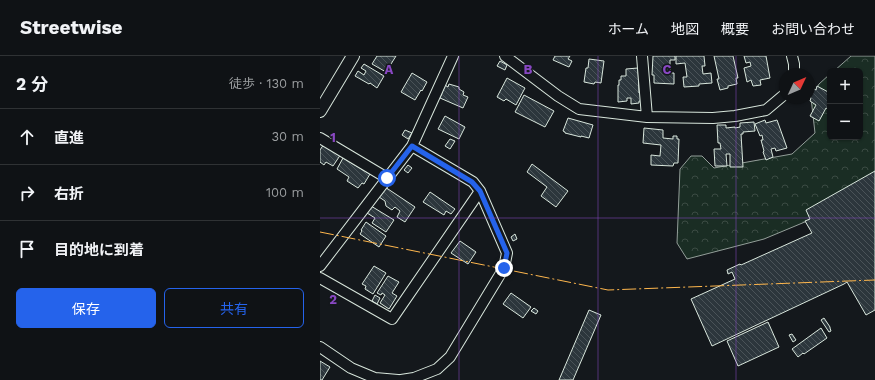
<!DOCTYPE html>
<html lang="ja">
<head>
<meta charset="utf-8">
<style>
  body { margin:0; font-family:"Work Sans","Noto Sans JP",sans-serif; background:#181b1e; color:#f1f3f6 }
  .controls { position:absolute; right:12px; top:12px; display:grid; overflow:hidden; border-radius:6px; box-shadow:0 1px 3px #0004 }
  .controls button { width:36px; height:36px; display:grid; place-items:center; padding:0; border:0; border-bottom:1px solid #2f3234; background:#0f1215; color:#f1f3f6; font:20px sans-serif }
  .compass { position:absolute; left:459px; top:12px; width:36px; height:36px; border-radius:50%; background:#0f1215; box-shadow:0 1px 3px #0004; rotate:46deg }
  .stop { position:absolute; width:12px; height:12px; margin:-9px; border:3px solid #2563eb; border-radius:50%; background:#fff }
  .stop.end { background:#2563eb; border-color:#fff; box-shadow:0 1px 4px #0008 }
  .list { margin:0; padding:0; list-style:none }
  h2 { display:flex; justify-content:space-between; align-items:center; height:52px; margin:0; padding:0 16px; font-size:17px }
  h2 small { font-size:13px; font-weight:400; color:#9b9ea0 }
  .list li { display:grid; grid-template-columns:26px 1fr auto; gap:12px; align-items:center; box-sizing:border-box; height:56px; padding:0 16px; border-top:1px solid #2f3234 }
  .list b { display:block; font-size:15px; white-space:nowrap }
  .list em { font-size:13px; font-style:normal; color:#9b9ea0 }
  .actions { display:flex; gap:8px; padding:12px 16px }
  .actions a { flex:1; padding:9px 0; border:1px solid #2563eb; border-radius:6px; text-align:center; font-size:14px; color:#2563eb }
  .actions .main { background:#2563eb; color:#fff }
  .icon { flex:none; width:22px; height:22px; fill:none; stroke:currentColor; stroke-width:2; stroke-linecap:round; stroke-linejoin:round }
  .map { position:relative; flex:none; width:555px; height:324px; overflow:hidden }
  header { display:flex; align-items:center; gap:24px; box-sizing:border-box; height:56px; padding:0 20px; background:#0f1215; border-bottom:1px solid #2f3234 }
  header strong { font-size:19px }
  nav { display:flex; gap:22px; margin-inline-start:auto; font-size:14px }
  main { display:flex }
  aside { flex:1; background:#0f1215 }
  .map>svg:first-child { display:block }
  .forest { fill:url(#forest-crowns); stroke:#939e99 }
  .building { fill:url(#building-back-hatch); stroke:#d8e6dc }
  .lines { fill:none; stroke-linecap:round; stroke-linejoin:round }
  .minor-casing { stroke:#d8e6dc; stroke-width:12 }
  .tertiary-casing { stroke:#d8e6dc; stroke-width:14 }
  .minor { stroke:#14181c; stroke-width:10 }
  .tertiary { stroke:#14181c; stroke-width:12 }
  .power { stroke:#ffb74d; stroke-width:1; stroke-dasharray:14 3 2 3; stroke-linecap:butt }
  .route { stroke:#2563eb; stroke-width:5 }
  .grid { fill:none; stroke:#8948c3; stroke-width:1; stroke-opacity:0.55 }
  .grid-label { font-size:13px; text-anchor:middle; font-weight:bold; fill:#8948c3; stroke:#14181c; stroke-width:3; stroke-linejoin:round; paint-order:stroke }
</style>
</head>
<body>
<header>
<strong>Streetwise</strong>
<nav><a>ホーム</a><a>地図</a><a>概要</a><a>お問い合わせ</a></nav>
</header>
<main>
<aside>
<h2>2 分<small>徒歩 · 130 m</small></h2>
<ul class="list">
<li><svg class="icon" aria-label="ahead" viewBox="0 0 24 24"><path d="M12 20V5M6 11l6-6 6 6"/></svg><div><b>直進</b></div><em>30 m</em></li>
<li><svg class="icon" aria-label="right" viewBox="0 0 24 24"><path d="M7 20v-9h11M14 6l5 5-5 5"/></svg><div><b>右折</b></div><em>100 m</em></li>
<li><svg class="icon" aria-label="arrive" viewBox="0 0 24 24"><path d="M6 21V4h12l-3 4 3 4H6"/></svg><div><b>目的地に到着</b></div></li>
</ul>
<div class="actions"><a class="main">保存</a><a>共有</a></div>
</aside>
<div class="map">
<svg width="555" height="324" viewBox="0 0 555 324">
  <defs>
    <pattern id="forest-crowns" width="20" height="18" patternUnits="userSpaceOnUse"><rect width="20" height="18" fill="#1a2d24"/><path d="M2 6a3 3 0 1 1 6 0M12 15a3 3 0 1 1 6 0" fill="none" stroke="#3b4b43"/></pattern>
    <pattern id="building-back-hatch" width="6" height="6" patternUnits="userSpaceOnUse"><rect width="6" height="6" fill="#2c363c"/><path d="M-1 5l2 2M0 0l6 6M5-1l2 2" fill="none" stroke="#4a5358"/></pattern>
  </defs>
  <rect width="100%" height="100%" fill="#14181c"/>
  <!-- forest -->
  <path class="forest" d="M531 0H555V119L492 163 444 183 367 203 357 187 360 113 371 100H382L394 112 472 98 495 77 491 42 499 28 510 18V81H540V15H514Z"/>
  <!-- building -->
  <path class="building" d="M57 0H76L66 16 52 8Z
    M235 0H250L248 3 252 5 249 11 233 4Z
    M333 0H355V4H350V17H354V28L334 27V19H332Z
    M356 0H384L385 10H382L383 18 391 17 392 27 379 28V30L364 31 363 21H367L365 7 356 8Z
    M394 0H413L418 22H416L417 28 408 30V32L400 34 397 23H399Z
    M424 0H446L450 22 440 24 441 29 433 30 431 24 427 26 424 12 431 10 430 6 426 7Z
    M269 3 284 5 281 27 275 26 274 28 264 26 266 12H268Z
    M180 5 187 9 185 14 177 10Z
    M44 8 64 20 57 32 50 27 49 28 35 20 38 15 44 19 46 15 41 12Z
    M318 12 319 37H321V45H319V47L311 48V42H307V45L298 46V29H299V24H301V20H306V13Z
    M92 17 107 26 102 35 101 34 95 44 81 36Z
    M187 22 205 32 196 49 186 43 184 45 177 41Z
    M129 28 139 31V33L144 36 143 39 148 41 143 52 120 42 125 29 128 31Z
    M497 30 510 37V54L506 52 499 65 490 60 496 49 490 45 491 42 489 41V39L492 32 496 34Z
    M204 39 234 55 225 71 195 56Z
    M125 60 145 71 139 83 118 73Z
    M248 62 273 69 269 82 261 80V81L245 77V76L243 75Z
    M445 64 446 67 457 64 467 92 456 95 455 92 451 93 453 101 446 104 443 96 444 95 441 84H443L442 79 440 80 435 68Z
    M434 66 435 75 423 76V78H421L423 111H410V98H406L407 110H395L394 93H401L400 87H398L397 69H406V72L415 71V72L420 71V67Z
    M324 72 343 74V82L353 83V80H357V83H359L358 107H354L353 110 331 109V99L340 100 341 89 323 87Z
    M85 74 92 77 88 83 82 79Z
    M130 83 135 85 130 93 125 90Z
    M4 88 21 98 13 110 6 106 4 109 0 106V94Z
    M23 102 50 118 44 128 42 127 38 132 27 125 29 121 17 113Z
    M212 108 248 135 236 151 221 140 227 131 207 116Z
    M88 109 92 112 88 117 84 114Z
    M555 115V254L546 259 527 226 524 228 392 290 371 243 415 223 412 216 408 218 407 214 420 208 421 209 492 177 485 165 490 163 486 154Z
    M65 131 95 151 85 166 77 161 80 155 75 151 72 154 66 150 65 145 59 141Z
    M110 136 135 153 131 158 126 155 124 159 103 146Z
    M51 150 74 164 66 176 52 167 55 162 47 157Z
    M46 166 66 180 59 191 40 178 42 175 41 174Z
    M195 178 197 183 193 185 191 181Z
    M140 185 156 196 148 208 131 197Z
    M54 210 66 217 53 238 45 233 46 230 42 228Z
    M68 220 79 226 72 237 77 240 69 253 60 247 65 239 62 237 61 239 57 237Z
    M191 237 211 251 203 262 183 248Z
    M55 239 60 242 57 248 52 245Z
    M214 252 218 255 216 258 211 255Z
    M269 254 281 259 253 324H239Z
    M504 262 510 271V272L511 275 509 276 501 264Z
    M448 266 459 291 418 310 407 285Z
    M501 272 507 282 484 298 483 297 478 301 472 293Z
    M472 278 476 284 473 286 469 279Z
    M0 305 10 311 2 324H0Z"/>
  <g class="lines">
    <defs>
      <path id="minor" d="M185 0 238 40 259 53 327 61 393 62 415 60 446 54 465 38
        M322 0 327 61
        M472 0 474 8V18
        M0 82 67 122
        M0 210 92 90 133 0
        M0 222 72 263 160 135
        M0 291 31 312 55 322 78 324
        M81 324 94 322 117 313 130 301 184 212 187 197 160 135 153 126 92 90"/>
      <path id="tertiary" d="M0 55 33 0"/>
    </defs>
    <!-- minor casing -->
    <use href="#minor" class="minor-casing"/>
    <!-- tertiary casing -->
    <use href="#tertiary" class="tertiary-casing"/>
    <!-- minor -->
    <use href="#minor" class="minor"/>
    <!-- tertiary -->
    <use href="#tertiary" class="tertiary"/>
    <!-- power -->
    <path class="power" d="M0 176 288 234 555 224"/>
  </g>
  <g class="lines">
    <!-- route -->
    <path class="route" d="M67 122 92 90 152 126 160 135 187 197 184 212"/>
  </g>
  <!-- grid -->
  <path class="grid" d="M139 0V324M278 0V324M416 0V324M0 162H555"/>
  <g class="grid-label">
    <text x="69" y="18">A</text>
    <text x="208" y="18">B</text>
    <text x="347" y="18">C</text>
    <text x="13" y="86">1</text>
    <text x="13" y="248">2</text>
  </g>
</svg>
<div class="controls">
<button>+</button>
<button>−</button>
</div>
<svg class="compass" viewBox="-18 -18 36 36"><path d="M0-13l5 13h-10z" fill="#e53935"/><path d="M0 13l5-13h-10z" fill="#9b9ea0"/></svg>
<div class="stop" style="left:67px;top:122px"></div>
<div class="stop end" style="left:184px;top:212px"></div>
</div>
</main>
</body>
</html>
